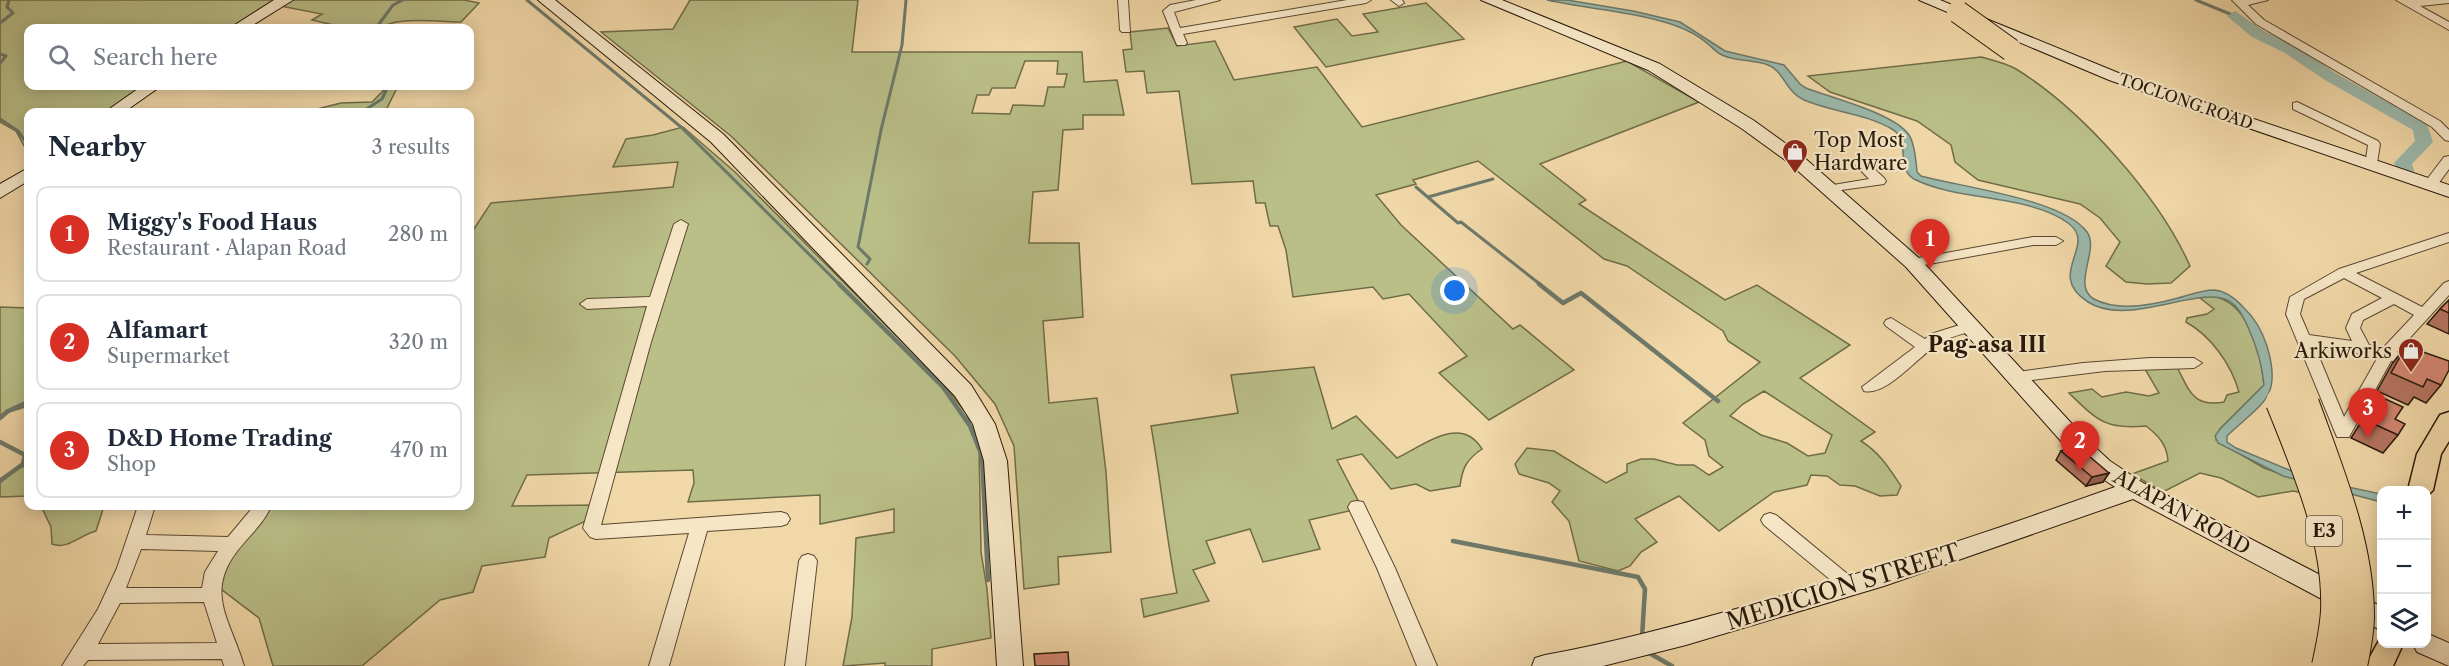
<!DOCTYPE html>
<html lang="en">
<head>
<meta charset="utf-8">
<style>
  body { margin:0; font-family:"Libre Caslon Text",serif; background:#f2f2f3; color:#1f2937 }
  .controls { position:absolute; right:18px; bottom:18px; display:grid; overflow:hidden; border-radius:12px; box-shadow:0 3px 15px #0003 }
  .controls button { width:54px; height:54px; display:grid; place-items:center; padding:0; border:0; border-bottom:2px solid #e0e1e3; background:#fff; color:#1f2937; font:30px sans-serif }
  .you { position:absolute; left:1455px; top:291px; width:21px; height:21px; margin:-15px; border:4px solid #fff; border-radius:50%; background:#1a73e8; box-shadow:0 0 0 9px #1a73e833 }
  .badge { display:grid; place-items:center; width:39px; height:39px; border-radius:50%; background:#d93025; color:#fff; font-size:20px; font-weight:700 }
  .pin { position:absolute; translate:-50% -50px; filter:drop-shadow(0 2px 3px #0008) }
  .pin::after { content:''; position:absolute; top:32px; width:21px; height:18px; background:inherit; clip-path:polygon(0 0,100% 0,50% 100%) }
  .list { margin:0; padding:0; list-style:none }
  h2 { display:flex; justify-content:space-between; align-items:center; height:78px; margin:0; padding:0 24px; font-size:26px }
  h2 small { font-size:20px; font-weight:400; color:#747a83 }
  .list li { display:grid; grid-template-columns:39px 1fr auto; gap:18px; align-items:center; box-sizing:border-box; height:96px; margin:0 12px 12px; padding:0 12px; border:2px solid #e0e1e3; border-radius:12px }
  .list b { display:block; font-size:22px; white-space:nowrap }
  .list p { margin:0; font-size:20px; white-space:nowrap; color:#747a83 }
  .list em { font-size:20px; font-style:normal; color:#747a83 }
  .icon { flex:none; width:33px; height:33px; fill:none; stroke:currentColor; stroke-width:2; stroke-linecap:round; stroke-linejoin:round }
  .map { position:relative; flex:none; width:2449px; height:666px; overflow:hidden }
  .search { position:absolute; background:#fff; box-shadow:0 3px 15px #0003; left:24px; top:24px; width:450px; height:66px; display:flex; align-items:center; gap:15px; box-sizing:border-box; padding:0 21px; border-radius:12px; color:#747a83; font-size:22px }
  .panel { position:absolute; background:#fff; box-shadow:0 3px 15px #0003; left:24px; top:108px; width:450px; height:402px; border-radius:12px }
  .map>svg:first-child { display:block }
  .green { fill:#babf88; stroke:#706c48; stroke-width:1.5; fill-rule:evenodd }
  .water { fill:#9bb9ac; stroke:#6d796b; stroke-width:1.5 }
  .lines { fill:none; stroke-linecap:round; stroke-linejoin:round }
  .stream-far1 { stroke:#6d796b; stroke-width:3 }
  .stream { stroke:#6d796b; stroke-width:4.5 }
  .river { fill:#9bb9ac; fill-rule:evenodd }
  .street-casing { stroke:#5a4831; stroke-width:2 }
  .secondary-casing { stroke:#271809; stroke-width:2 }
  .primary-casing { stroke:#271809; stroke-width:3 }
  .street { fill:#f6e6c6; fill-rule:evenodd }
  .secondary { fill:#f6e6c6; fill-rule:evenodd }
  .primary { fill:#f1d8a8; fill-rule:evenodd }
  .highway-bridge-far1-casing { stroke:#271809; stroke-width:24; stroke-linecap:butt }
  .highway-bridge-casing { stroke:#271809; stroke-width:32; stroke-linecap:butt }
  .highway-bridge-far1 { stroke:#f1d8a8; stroke-width:22 }
  .highway-bridge { stroke:#f1d8a8; stroke-width:30 }
  .wall { fill:#b57360; stroke:#271809; stroke-width:1.5 }
  .shaded-wall { fill:#945e4e; stroke:#271809; stroke-width:1.5 }
  .building { fill:#d38670; stroke:#271809; stroke-width:1.5 }
  .labels { text-anchor:middle; stroke-width:4.5; stroke-linejoin:round; paint-order:stroke }
  .far-street-label { font-size:16px; fill:#271809; stroke:#f6e6c6 }
  .shield { fill:#f6e6c6; stroke:#655642; stroke-width:1.5 }
  .shield-label { font-size:18px; font-weight:bold; fill:#271809 }
  .poi-label { font-size:20px; fill:#271809; stroke:#f6e6c6; text-anchor:start }
  .street-label { font-size:20px; fill:#271809; stroke:#f6e6c6 }
  .quarter-label { font-size:22px; font-weight:bold; fill:#271809; stroke:#f6e6c6 }
  .near-street-label { font-size:24px; fill:#271809; stroke:#f6e6c6 }
</style>
</head>
<body>
<div class="map">
<svg width="2449" height="666" viewBox="0 0 2449 666">
  <rect width="100%" height="100%" fill="#f1d8a8"/>
  <filter id="stains"><feTurbulence type="fractalNoise" baseFrequency=".00333" numOctaves="4"/><feColorMatrix values="0 0 0 0 .2 0 0 0 0 .09 0 0 0 0 .02 0 0 0 .5 -.17"/></filter>
  <radialGradient id="worn" r=".72"><stop offset=".6" stop-color="#630" stop-opacity="0"/><stop offset="1" stop-color="#630" stop-opacity=".3"/></radialGradient>
  <!-- green -->
  <path class="green" d="M0 0H281L234 28H28V86H149L109 112H28V153L16 131 0 122Z
    M290 0H464L479 3 461 22C442 22 395 16 382 28H346L312 20 322 14 280 6Z
    M690 0H858L852 52H1082L1084 82 1117 80 1124 115H1083V129L1063 130 1058 190 1033 192 1029 243H1079L1083 317 1043 321 1049 403 1097 398 1106 472 1111 552 1058 557 1059 584 1024 589 1014 446 995 404 955 356 731 136 601 32 673 29ZM1025 61H1058L1057 74H1067L1064 87H1048L1044 106 1013 105 1010 114 972 113 977 95H989L992 88H1015Z
    M1426 3 1464 39 1326 67 1294 27 1337 19 1352 36 1378 32 1363 14Z
    M1168 28 1177 46 1215 41 1234 80 1317 67 1362 127 1627 61 1699 102 1540 164 1586 200 1579 204 1725 300 1757 285 1850 345 1800 378 1875 432 1861 441C1880 453 1889 468 1901 486L1897 495 1880 496 1855 486 1840 485 1827 476 1811 475 1807 485 1774 492 1719 531 1679 496 1635 519 1657 542 1641 552 1630 566 1618 571 1579 561 1569 521 1552 502 1560 491 1549 483 1519 474 1515 464 1527 448 1554 451 1606 483 1627 472V464L1641 459H1654L1677 465H1694L1709 475 1723 467 1709 456 1705 440 1683 423 1760 362 1728 341 1723 331 1627 266 1604 259 1478 161 1413 180 1416 184 1376 195 1401 225 1513 329 1520 325 1574 370 1489 420 1439 373 1467 356 1409 294 1383 299 1373 287 1293 297 1286 250 1278 226H1270L1265 203H1256L1253 181 1192 184 1179 91 1147 93 1144 71 1126 72 1123 50 1132 49 1130 32ZM1764 391 1832 435 1825 453 1808 456 1787 443 1761 435 1730 416 1743 404Z
    M1981 57C1992 60 2006 63 2016 69 2081 109 2159 196 2190 266L2171 283 2147 284 2126 282 2106 266 2120 242 2100 218 2080 204 1978 180 1955 162 1951 145 1917 121 1830 92 1808 76Z
    M372 86H398L385 112H305L341 103 372 102 384 90V87Z
    M683 127 735 172 940 380 966 413 979 445 981 552 987 589 991 638 932 649V666H885V663L843 666 852 617 856 538 894 532V509L820 524V495L688 502 694 483 693 470 527 475 512 506 596 505 588 520 549 538 545 557 482 566 473 592 440 600 362 666H273L259 618 213 583 266 506H470V235L491 203 673 187 678 162 613 167 626 139 653 135Z
    M2210 296C2249 300 2261 353 2264 385L2220 429 2216 440 2264 468 2318 487 2313 495 2293 491 2258 497 2221 478 2200 473 2163 492 2132 474 2168 461C2167 445 2159 436 2146 426 2105 430 2097 420 2069 393L2092 389 2102 397 2126 392 2149 396 2159 393 2145 369 2177 367C2190 392 2193 407 2224 402L2227 395 2239 392C2231 364 2211 336 2186 322L2187 318 2207 314 2214 309 2200 298Z
    M0 307 28 308V406L0 415Z
    M1314 367 1332 429 1356 416 1397 458C1424 445 1461 414 1482 449 1467 459 1462 468 1460 486L1430 491 1416 484 1391 489 1362 454 1337 460 1362 508 1309 520 1320 549 1263 562 1250 529 1206 541 1215 563 1193 570 1209 601 1144 617 1141 599 1177 593C1166 537 1161 481 1151 426L1238 413 1231 375Z
    M28 466V496L0 497V479L16 468Z
    M41 506H104L96 531C80 535 68 550 52 544L51 527Z"/>
  <!-- water -->
  <path class="water" d="M1547 0H1567L1633 11 1680 22 1725 51 1784 65 1800 84 1806 88C1831 98 1894 113 1909 135 1915 144 1916 161 1917 172L1921 176C1961 187 2063 199 2087 232 2100 250 2071 286 2094 299 2118 312 2153 305 2178 298 2189 295 2202 290 2214 290 2226 291 2236 299 2244 308 2256 319 2262 331 2267 346 2283 399 2261 403 2227 436V442L2236 448 2311 479 2381 494V502L2283 476 2218 443 2215 436 2220 429 2264 385C2262 363 2257 347 2248 327 2243 317 2239 307 2229 301 2200 284 2128 328 2088 302 2044 274 2099 245 2068 223 2031 195 1959 201 1916 180 1894 170 1912 141 1892 129 1864 113 1832 112 1804 100 1786 92 1783 70 1768 65 1754 59 1737 62 1722 55 1717 53 1713 48 1708 44 1698 35 1683 28 1671 24 1631 11 1588 9 1547 0Z"/>
  <g class="lines">
    <!-- stream-far1 -->
    <path class="stream-far1" d="M527 0 681 127 840 285
      M2196 0 2235 16
      M0 23 13 13 7 7 9 0
      M376 28 393 5 403 0
      M0 54 6 56 0 63
      M362 112 382 99 388 86
      M0 119 18 131 28 145
      M1416 187 1458 223 1461 222 1541 285
      M1428 197 1493 179
      M867 264 870 259 858 247 881 130 902 45 906 0"/>
    <!-- stream -->
    <path class="stream" d="M839 284 943 387 970 426 982 456 988 580
      M1539 284 1563 303 1581 293 1718 401
      M0 418 8 411 28 402
      M0 442 25 455 23 464 0 481
      M1453 541 1638 577 1645 589 1642 637
      M1649 653 1672 666"/>
    <!-- river -->
    <path class="river" d="M2235 11 2264 31 2297 47 2337 74 2427 124 2433 142 2412 164 2415 175 2412 179H2400L2394 163 2415 141 2413 130 2325 80 2285 53 2252 37 2227 16Z"/>
    <defs>
      <path id="street" d="M1118 0H1128L1130 32H1122L1120 30Z
        M1196 0H1220L1174 12 1180 28 1347 0H1371L1366 3 1183 34 1187 43 1185 45H1177L1163 11 1170 5Z
        M1391 0H1402L1404 3 1399 6Z
        M2232 0H2268L2248 5 2264 20 2440 121 2449 130V141L2445 140 2432 127 2256 24Z
        M2396 0H2449V3L2420 6 2449 22V30Z
        M2297 102 2378 141 2380 144 2377 163 2368 167 2363 166 2362 163 2366 159 2368 145 2293 109V103Z
        M2449 156V169L2435 188H2425L2423 185 2425 182 2444 157Z
        M1858 157 1863 158 1884 178 1886 181 1884 184 1827 192 1825 189 1827 186 1869 179 1852 161Z
        M681 220 688 224 651 342 601 525 781 512 787 514 790 519 787 524 781 526 707 531 669 666H649L689 533 596 539 590 537 583 528 647 306 587 309 580 304 587 299 650 297 674 224Z
        M2449 233V242L2356 273 2422 307 2444 283 2449 281V295L2397 352 2404 357 2401 361H2391L2349 437H2337L2286 314 2290 297 2339 269ZM2344 278 2382 298 2352 314 2346 328 2352 341 2309 335 2300 314 2304 299ZM2394 304 2414 315 2383 348 2369 345 2360 328 2363 320ZM2314 345 2378 357 2344 417Z
        M2033 237H2056L2063 241 2056 245H2033L1913 267 1906 263 1913 259Z
        M1891 318 1925 339 1931 334 1969 322 1976 327 1974 330C1964 334 1952 336 1943 341 1922 351 1888 397 1864 391L1862 387 1915 347 1886 326 1884 323 1886 320Z
        M2150 358H2194L2202 363 2194 368 2105 371 2016 382 2008 377 2010 373 2083 363Z
        M1357 501 1363 502 1395 568 1437 666H1417L1377 568 1348 507 1351 502Z
        M138 506H155L146 535 228 537 254 506H271C265 522 249 536 238 550 204 593 231 621 244 666H224L222 659 88 660 83 666H62L98 609 117 568ZM141 549 218 551 205 572 202 588H126ZM204 602 217 643 98 644 120 603Z
        M1770 513 1776 515 1856 581 1859 586 1856 591 1850 593 1844 591 1764 525 1761 520 1764 515Z
        M808 554 814 556 817 561 805 666H785L799 561 802 556Z"/>
      <path id="secondary" d="M274 0H293L248 28H230Z
        M538 0H555L723 134 971 385 995 424 1007 461 1023 666H997L984 461 973 424 955 396 711 142Z
        M1481 0H1502L1660 64 1753 120 1800 154 1920 259 2084 437 2110 461 2143 483 2382 607V631L2133 499 1884 586 1686 645 1603 666H1532L1535 658 1545 655C1612 643 1678 625 1743 607 1869 572 1992 531 2115 487L2094 473 2068 449 1906 267 1788 162 1741 128 1648 70Z
        M1919 0H1940L2121 74 2449 185V197L2109 80Z
        M142 86H161L124 112H105Z
        M28 168V181L0 198V184Z
        M2426 633 2449 643V666L2417 652 2413 644H2426Z"/>
      <path id="primary" d="M2449 412V441L2441 454 2433 490 2426 497V490H2408L2417 454 2440 415Z
        M2382 635V644H2403L2393 666H2365Z"/>
    </defs>
    <!-- street casing -->
    <use href="#street" class="street-casing"/>
    <!-- secondary casing -->
    <use href="#secondary" class="secondary-casing"/>
    <!-- primary casing -->
    <use href="#primary" class="primary-casing"/>
    <!-- street -->
    <use href="#street" class="street"/>
    <!-- secondary -->
    <use href="#secondary" class="secondary"/>
    <!-- primary -->
    <use href="#primary" class="primary"/>
    <defs>
      <path id="highway-bridge-far1" d="M1958 12 2011 50"/>
      <path id="highway-bridge" d="M2281 402C2307 467 2339 540 2336 611 2335 630 2331 648 2327 666
        M2304 404C2328 471 2359 544 2359 616 2359 633 2355 650 2352 666"/>
    </defs>
    <!-- highway-bridge-far1 casing -->
    <use href="#highway-bridge-far1" class="highway-bridge-far1-casing"/>
    <!-- highway-bridge casing -->
    <use href="#highway-bridge" class="highway-bridge-casing"/>
    <!-- highway-bridge-far1 -->
    <use href="#highway-bridge-far1" class="highway-bridge-far1"/>
    <!-- highway-bridge -->
    <use href="#highway-bridge" class="highway-bridge"/>
  </g>
  <!-- wall -->
  <path class="wall" d="M2449 300V334L2427 324 2440 309Z
    M2406 346 2441 385 2426 403 2414 397 2408 405 2377 391 2392 364Z
    M2379 396 2395 419 2398 435 2383 453 2351 438 2366 414Z
    M2061 451 2109 473 2103 482 2086 486 2056 460Z"/>
  <!-- shaded-wall -->
  <path class="shaded-wall" d="M2109 473 2103 482 2086 486 2092 477Z"/>
  <!-- building -->
  <path class="building" d="M2449 300V313L2440 309Z
    M2406 346 2449 361V370L2441 385 2427 379 2423 387 2391 373Z
    M2379 396 2403 407 2395 419 2405 424 2398 435 2365 420Z
    M2076 445 2109 473 2092 477 2061 451Z
    M1068 652 1069 666H1035L1034 654Z"/>
  <!-- icons -->
  <defs>
    <symbol id="shop-pin" viewBox="-11 -11 22 30"><path d="M0 17L-7.5 6A9.5 9.5 0 1 1 7.5 6Z" fill="#8f2418" stroke="#f6e6c6"/><path d="M-5-2.5h2.3a2.7 3.5 0 0 1 5.4 0H5L5.5 6h-11ZM-1.5-2.5h3a1.5 2.3 0 0 0-3 0Z" fill="#fff"/></symbol>
  </defs>
  <g fill-rule="evenodd">
    <use href="#shop-pin" x="1780" y="137" width="30" height="40"/>
    <use href="#shop-pin" x="2396" y="336" width="30" height="40"/>
  </g>
  <g class="labels">
    <!-- far-street labels -->
    <g class="far-street-label">
      <text transform="translate(2186 101) rotate(19)" y="6">TOCLONG ROAD</text>
    </g>
    <!-- shield labels -->
    <rect class="shield" x="2306" y="516" width="36" height="30" rx="4.5"/>
    <g class="shield-label">
      <text x="2324" y="537">E3</text>
    </g>
    <!-- poi labels -->
    <g class="poi-label">
      <text x="1814" y="147">Top Most<tspan x="1814" dy="23">Hardware</tspan></text>
      <text x="2392" y="358" text-anchor="end">Arkiworks</text>
    </g>
    <!-- street labels -->
    <g class="street-label">
      <text transform="translate(2182 512) rotate(29)" y="7">ALAPAN ROAD</text>
    </g>
    <!-- quarter labels -->
    <g class="quarter-label">
      <text x="1987" y="352">Pag-asa III</text>
    </g>
    <!-- near-street labels -->
    <g class="near-street-label">
      <text transform="translate(1843 587) rotate(-17)" y="8">MEDICION STREET</text>
    </g>
  </g>
  <rect width="100%" height="100%" filter="url(#stains)"/>
  <rect width="100%" height="100%" fill="url(#worn)"/>
</svg>
<div class="controls">
<button>+</button>
<button>−</button>
<button><svg class="icon" aria-label="layers" viewBox="0 0 24 24"><path d="M12 4l9 5-9 5-9-5zM3 14l9 5 9-5"/></svg></button>
</div>
<div class="you"></div>
<div class="pin badge" style="left:1930px;top:269px">1</div>
<div class="pin badge" style="left:2080px;top:471px">2</div>
<div class="pin badge" style="left:2368px;top:438px">3</div>
<div class="search"><svg class="icon" aria-label="search" viewBox="0 0 24 24"><circle cx="10" cy="10" r="6"/><path d="M15 15l6 6"/></svg>Search here</div>
<section class="panel">
<h2>Nearby<small>3 results</small></h2>
<ul class="list">
<li><span class="badge">1</span><div><b>Miggy's Food Haus</b><p>Restaurant · Alapan Road</p></div><em>280 m</em></li>
<li><span class="badge">2</span><div><b>Alfamart</b><p>Supermarket</p></div><em>320 m</em></li>
<li><span class="badge">3</span><div><b>D&amp;D Home Trading</b><p>Shop</p></div><em>470 m</em></li>
</ul>
</section>
</div>
</body>
</html>
